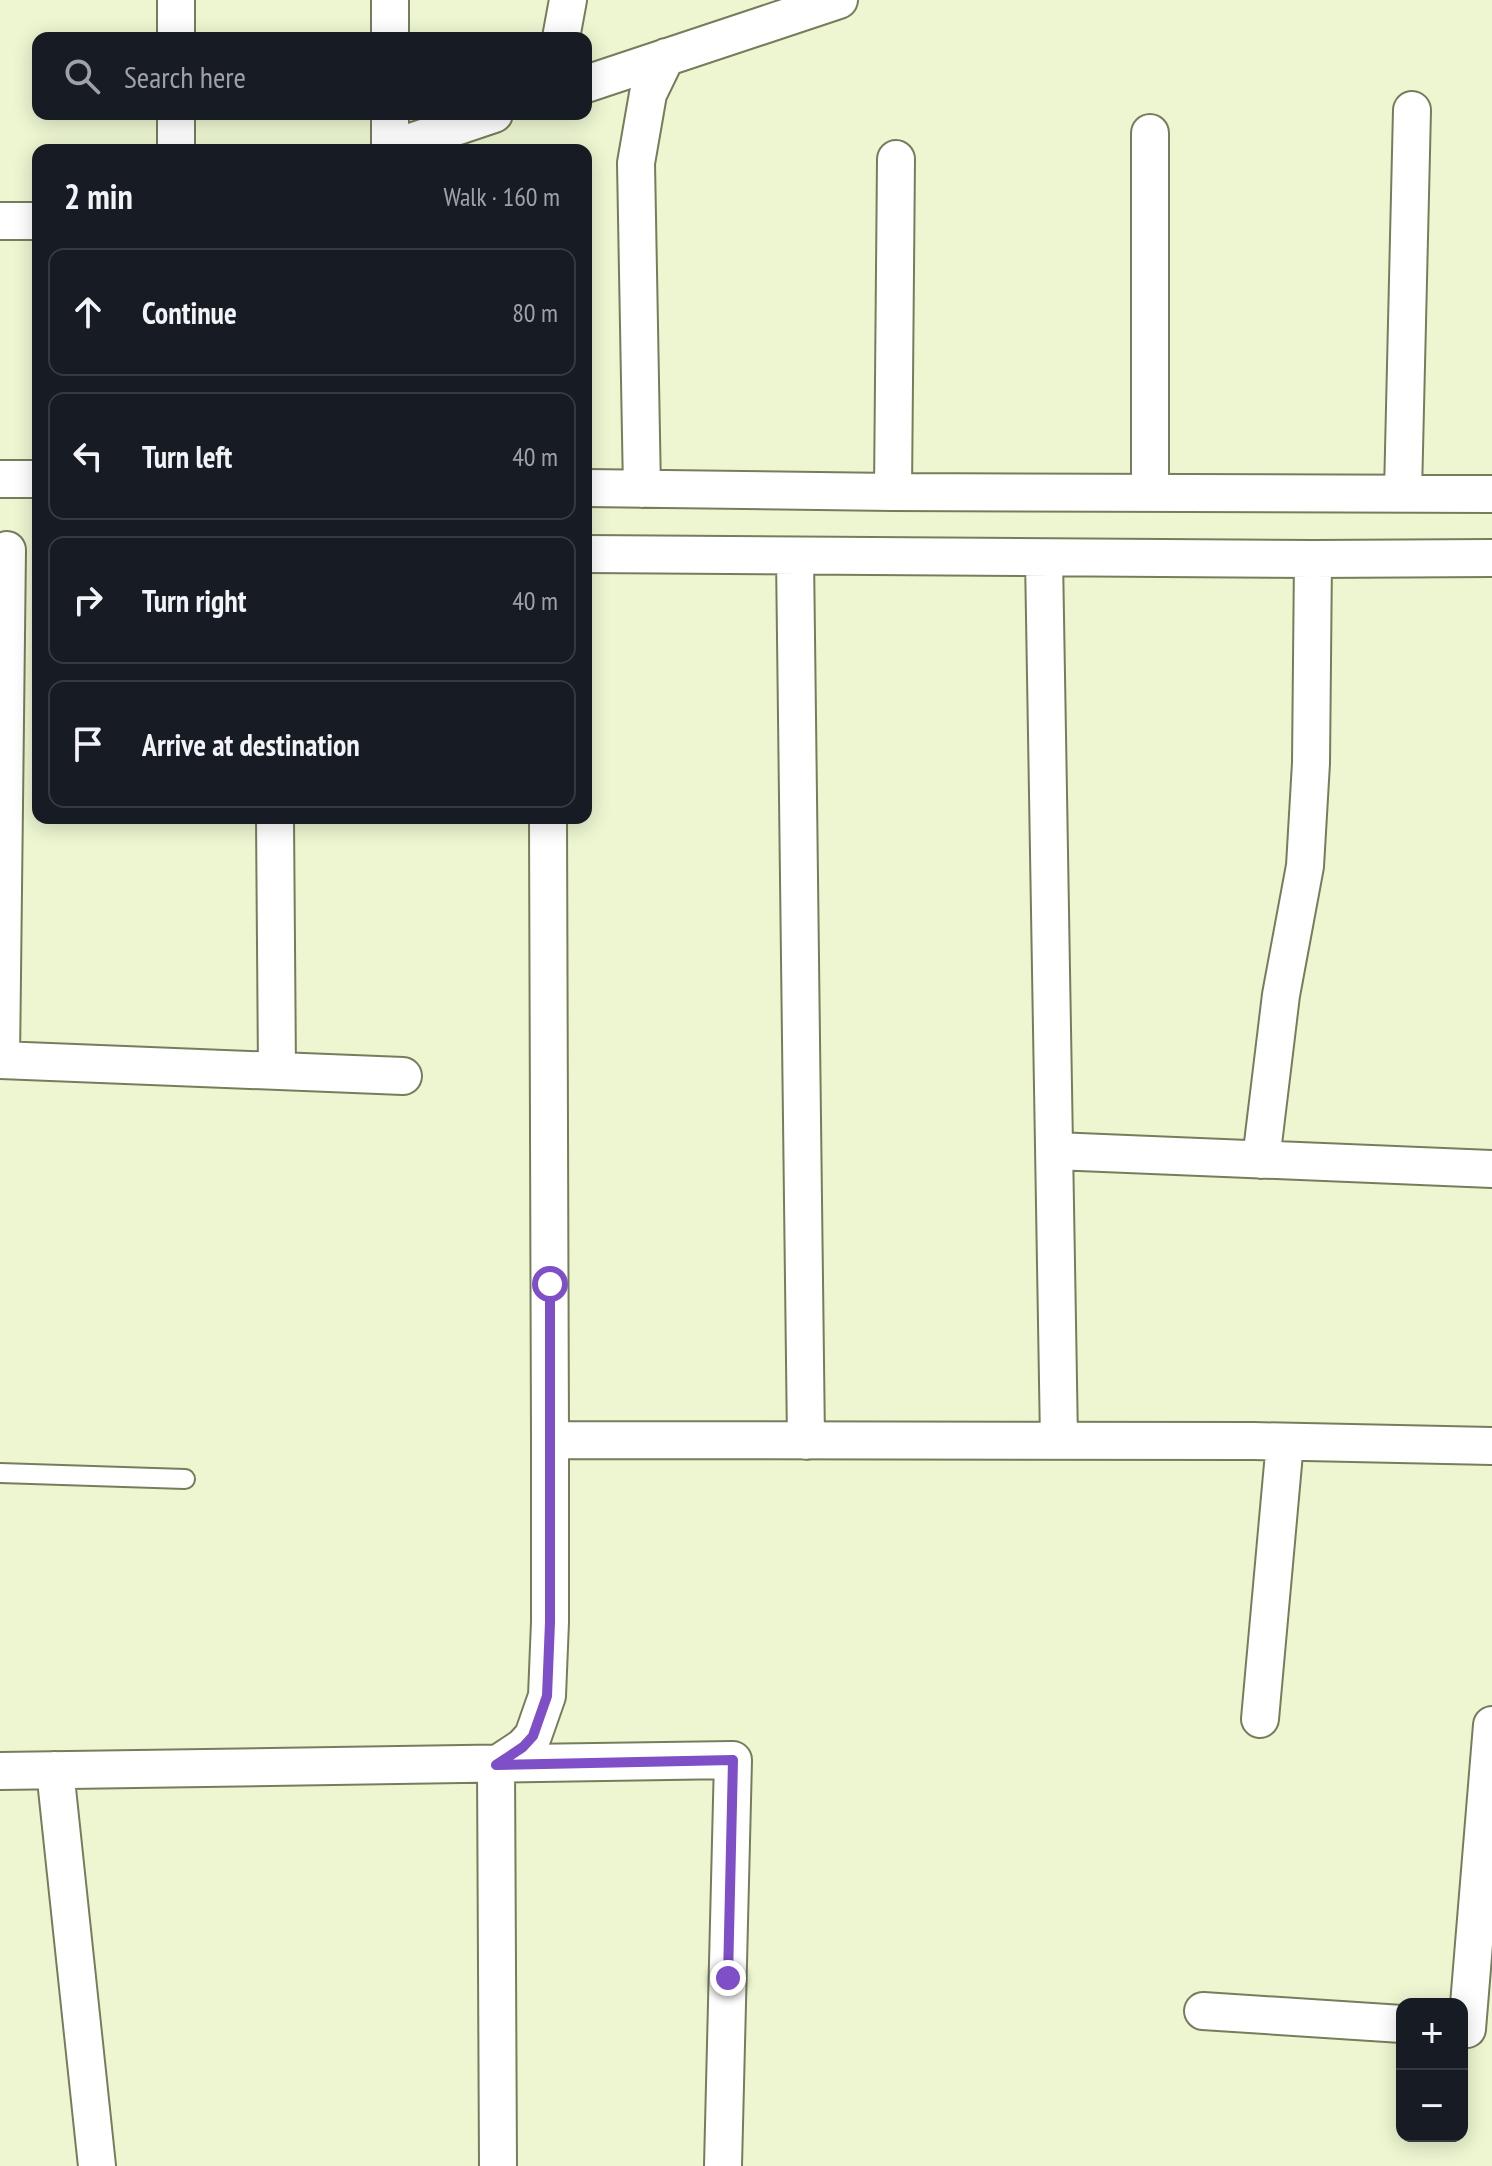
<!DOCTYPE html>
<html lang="en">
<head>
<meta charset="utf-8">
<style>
  body { margin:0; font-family:"PT Sans Narrow",sans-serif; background:#20242c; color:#f1f3f6 }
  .controls { position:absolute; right:24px; bottom:24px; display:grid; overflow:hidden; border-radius:16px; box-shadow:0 4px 20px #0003 }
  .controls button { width:72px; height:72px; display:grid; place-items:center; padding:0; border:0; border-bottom:2px solid #363941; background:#171b24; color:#f1f3f6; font:40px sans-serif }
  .stop { position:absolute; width:24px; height:24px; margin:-18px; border:6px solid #7e4fc7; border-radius:50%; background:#fff }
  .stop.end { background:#7e4fc7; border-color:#fff; box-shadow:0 2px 8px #0008 }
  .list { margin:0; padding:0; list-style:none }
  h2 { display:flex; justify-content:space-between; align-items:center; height:104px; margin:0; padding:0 32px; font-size:34px }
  h2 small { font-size:26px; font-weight:400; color:#9ea1a6 }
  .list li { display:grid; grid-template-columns:52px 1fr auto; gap:24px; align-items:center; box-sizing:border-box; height:128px; margin:0 16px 16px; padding:0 16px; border:2px solid #363941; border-radius:16px }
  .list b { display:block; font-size:30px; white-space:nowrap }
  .list em { font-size:26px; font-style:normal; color:#9ea1a6 }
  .icon { flex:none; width:44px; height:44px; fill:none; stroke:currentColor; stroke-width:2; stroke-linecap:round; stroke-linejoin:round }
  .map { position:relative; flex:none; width:1492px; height:2166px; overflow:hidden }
  .search { position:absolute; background:#171b24; box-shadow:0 4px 20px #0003; left:32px; top:32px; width:560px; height:88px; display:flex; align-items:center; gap:20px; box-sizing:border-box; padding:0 28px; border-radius:16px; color:#9ea1a6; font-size:30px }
  .panel { position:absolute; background:#171b24; box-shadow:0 4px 20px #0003; left:32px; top:144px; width:560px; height:680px; border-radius:16px }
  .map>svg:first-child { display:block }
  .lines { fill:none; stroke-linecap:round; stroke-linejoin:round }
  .lane-casing { stroke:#767d5c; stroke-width:22 }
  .street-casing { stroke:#767d5c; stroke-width:40 }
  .lane { stroke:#fff; stroke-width:18 }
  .street { stroke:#fff; stroke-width:36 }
  .route { stroke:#7e4fc7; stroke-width:10 }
</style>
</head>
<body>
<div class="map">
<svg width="1492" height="2166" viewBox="0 0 1492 2166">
  <rect width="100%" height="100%" fill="#edf6d1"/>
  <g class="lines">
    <defs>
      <path id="lane" d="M0 1473 185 1479"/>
      <path id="street" d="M176 0V38
        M390 38V0
        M561 38 568 0
        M586 84 839 0
        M176 114V150
        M1150 133V492
        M390 149 494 114
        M390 150V114
        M0 221H38
        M0 479H38
        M586 488 893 492 1492 494
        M642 489 636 163 648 94 666 57
        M893 492 896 159
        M1403 493 1412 110
        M586 554 1313 559 1492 558
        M795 556 806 1441
        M1044 558 1059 1440
        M275 818 277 1071
        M0 1060 403 1076
        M1 1060 7 550
        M1055 1151 1492 1169
        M1261 1160 1281 995 1305 866 1311 763 1313 559
        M550 1440 1254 1441 1492 1446
        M1260 1719 1285 1442
        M496 1765 523 1747 533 1736 547 1696 550 1622V1440L548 818
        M496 1765 498 2166
        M55 1770 97 2166
        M0 1771 733 1760 723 2166
        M1203 2011 1402 2024
        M1467 2029 1492 1725"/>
    </defs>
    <!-- lane casing -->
    <use href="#lane" class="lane-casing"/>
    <!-- street casing -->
    <use href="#street" class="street-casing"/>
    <!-- lane -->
    <use href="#lane" class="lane"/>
    <!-- street -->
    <use href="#street" class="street"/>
  </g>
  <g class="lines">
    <!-- route -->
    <path class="route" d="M550 1284V1622L547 1696 533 1736 523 1747 496 1765 733 1760 728 1978"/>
  </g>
</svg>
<div class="controls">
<button>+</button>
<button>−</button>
</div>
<div class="stop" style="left:550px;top:1284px"></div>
<div class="stop end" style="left:728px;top:1978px"></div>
<div class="search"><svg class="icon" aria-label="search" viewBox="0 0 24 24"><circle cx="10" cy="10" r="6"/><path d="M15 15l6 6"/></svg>Search here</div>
<section class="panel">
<h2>2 min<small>Walk · 160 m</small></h2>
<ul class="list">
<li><svg class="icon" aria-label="ahead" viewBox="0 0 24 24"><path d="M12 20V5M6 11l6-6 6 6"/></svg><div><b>Continue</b></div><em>80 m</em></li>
<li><svg class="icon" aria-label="left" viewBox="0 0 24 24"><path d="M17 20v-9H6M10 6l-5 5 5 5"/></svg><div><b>Turn left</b></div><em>40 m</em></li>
<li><svg class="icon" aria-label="right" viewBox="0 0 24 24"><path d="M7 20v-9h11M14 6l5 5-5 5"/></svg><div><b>Turn right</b></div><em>40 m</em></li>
<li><svg class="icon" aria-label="arrive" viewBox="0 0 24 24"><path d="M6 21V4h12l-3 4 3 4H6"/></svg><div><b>Arrive at destination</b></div></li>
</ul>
</section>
</div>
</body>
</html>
